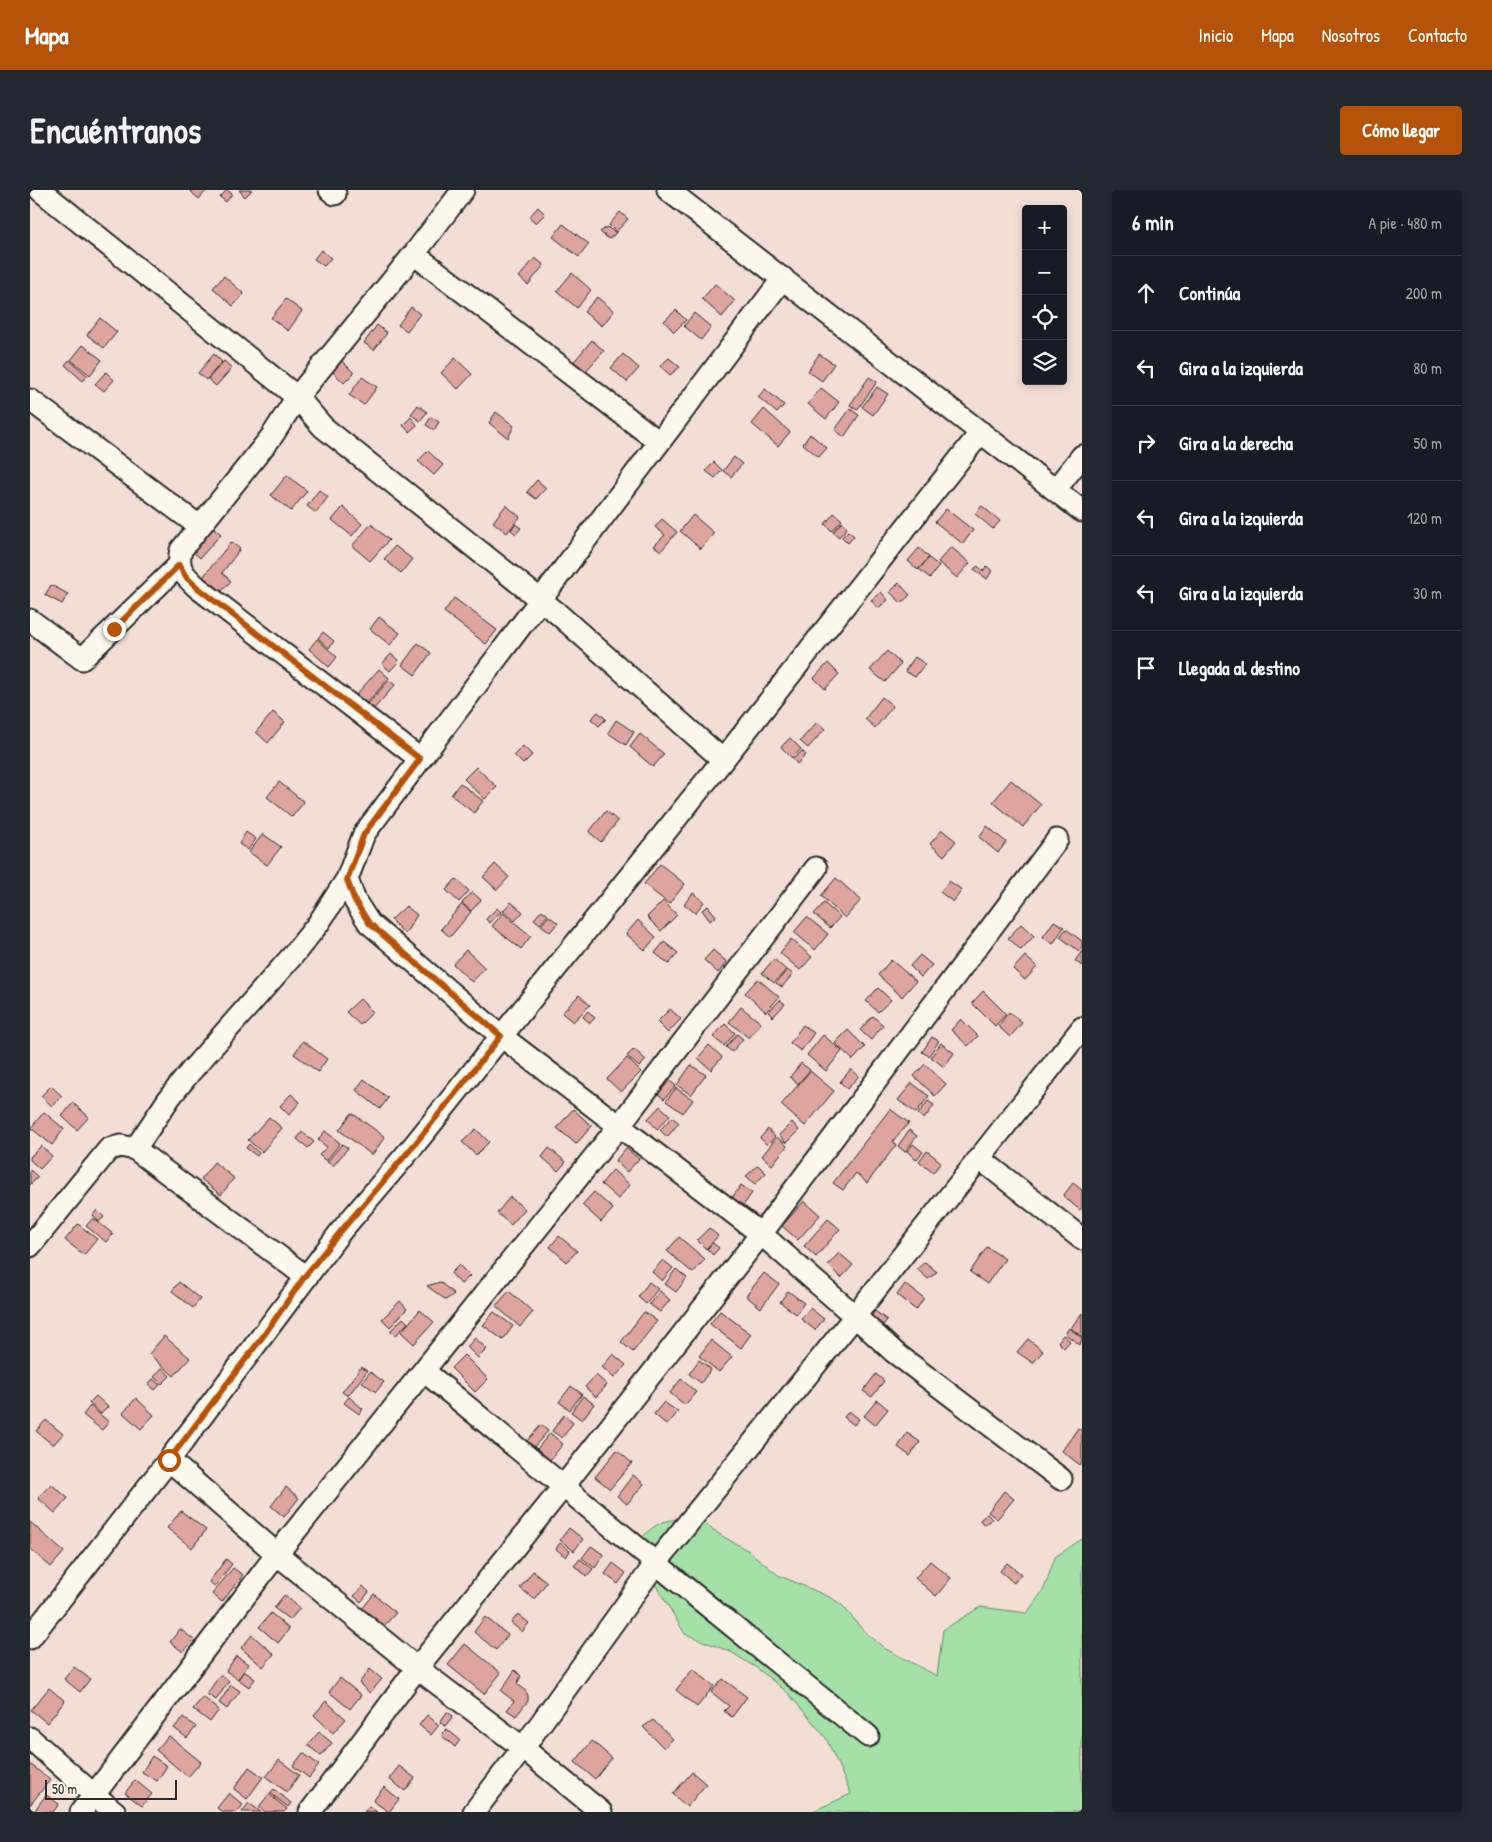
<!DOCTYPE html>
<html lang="es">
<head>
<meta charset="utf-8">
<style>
  body { margin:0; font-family:"Patrick Hand",sans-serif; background:#242831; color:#f1f3f6 }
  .controls { position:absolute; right:15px; top:15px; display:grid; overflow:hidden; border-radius:5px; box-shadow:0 2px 8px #0003 }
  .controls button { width:45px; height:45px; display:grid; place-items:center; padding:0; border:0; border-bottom:1px solid #363941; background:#171b24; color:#f1f3f6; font:25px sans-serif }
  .scale { position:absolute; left:15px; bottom:12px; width:132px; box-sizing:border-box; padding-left:5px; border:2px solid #2b2b2b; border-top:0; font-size:14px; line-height:18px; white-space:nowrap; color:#2b2b2b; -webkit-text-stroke:4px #fbf7ec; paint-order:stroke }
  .stop { position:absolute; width:15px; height:15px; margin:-11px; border:4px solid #b45309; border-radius:50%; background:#fff }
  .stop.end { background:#b45309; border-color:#fff; box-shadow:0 1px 5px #0008 }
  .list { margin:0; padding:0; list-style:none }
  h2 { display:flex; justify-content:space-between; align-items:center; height:65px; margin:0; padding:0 20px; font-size:21px }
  h2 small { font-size:16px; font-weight:400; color:#9ea1a6 }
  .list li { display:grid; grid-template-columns:32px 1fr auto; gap:15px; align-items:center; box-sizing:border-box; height:75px; padding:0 20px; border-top:1px solid #363941 }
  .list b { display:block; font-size:19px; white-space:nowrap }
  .list em { font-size:16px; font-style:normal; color:#9ea1a6 }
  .icon { flex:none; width:28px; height:28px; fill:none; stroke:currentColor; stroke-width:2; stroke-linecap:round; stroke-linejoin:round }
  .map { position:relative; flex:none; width:1052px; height:1622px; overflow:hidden; border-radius:5px }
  header { display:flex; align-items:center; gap:30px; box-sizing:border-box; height:70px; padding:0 25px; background:#b45309; color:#fff }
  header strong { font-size:24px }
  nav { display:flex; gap:28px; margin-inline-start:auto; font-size:18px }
  .intro { display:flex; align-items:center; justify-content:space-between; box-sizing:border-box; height:120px; padding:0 30px }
  h1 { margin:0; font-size:35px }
  .button { padding:12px 22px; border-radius:5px; background:#b45309; color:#fff; font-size:18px; font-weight:700 }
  main { display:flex; gap:30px; padding:0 30px }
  aside { flex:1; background:#171b24; border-radius:5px; box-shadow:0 2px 8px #0003 }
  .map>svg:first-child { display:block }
  .green { fill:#a4e0a7; stroke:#688669 }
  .building { fill:#dea4a0; stroke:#2b2b2b }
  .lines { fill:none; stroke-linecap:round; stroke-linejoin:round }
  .street-casing { stroke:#2b2b2b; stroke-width:25 }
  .street { stroke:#fbf7ec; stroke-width:21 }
  .route { stroke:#b45309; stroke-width:6 }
</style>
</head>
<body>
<header>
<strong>Mapa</strong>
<nav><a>Inicio</a><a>Mapa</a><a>Nosotros</a><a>Contacto</a></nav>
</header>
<div class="intro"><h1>Encuéntranos</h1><a class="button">Cómo llegar</a></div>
<main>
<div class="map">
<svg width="1052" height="1622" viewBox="0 0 1052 1622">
  <rect width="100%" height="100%" fill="#f2ded5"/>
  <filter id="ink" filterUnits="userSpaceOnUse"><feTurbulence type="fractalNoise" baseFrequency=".02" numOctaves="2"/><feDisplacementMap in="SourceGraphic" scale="10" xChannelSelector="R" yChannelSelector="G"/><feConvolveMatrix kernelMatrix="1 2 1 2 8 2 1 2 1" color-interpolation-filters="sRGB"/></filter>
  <g filter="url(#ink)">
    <!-- green -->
    <path class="green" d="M666 1327 692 1346 719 1361 748 1385 802 1408 813 1416 831 1438 854 1458 907 1486 913 1440 950 1417 997 1423 1014 1399 1025 1367 1052 1349V1622H781L821 1604 796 1548 757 1502 728 1479 701 1462 655 1444 603 1357C628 1330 629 1331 666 1327Z"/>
    <!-- building -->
    <path class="building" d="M159 0H177L169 9Z
      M197 0 202 4 196 12 190 7Z
      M209 0H222L215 7Z
      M508 17 515 24 506 33 499 27Z
      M590 22 598 29 586 42 579 35Z
      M533 34 559 54 549 67 523 47Z
      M577 37 586 43 579 49 570 42Z
      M291 60 301 68 294 76 284 69Z
      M505 68 514 75 498 95 489 87Z
      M542 83 561 100 547 118 527 101Z
      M194 86 214 104 203 116 183 98Z
      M685 94 705 111 692 127 672 109Z
      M567 107 584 121 572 136 554 122Z
      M256 109 272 121 258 141 241 128Z
      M381 117 390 124 377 141 368 135Z
      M646 120 656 130 644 142 634 131Z
      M664 123 681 137 671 150 654 136Z
      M70 128 87 142 74 158 57 145Z
      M347 135 357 143 344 160 334 153Z
      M562 150 574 161 553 184 542 174Z
      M53 155 72 170 60 185 41 170Z
      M184 164 192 172 176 190 168 183Z
      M593 164 609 178 597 192 581 178Z
      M789 164 804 174 792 191 778 181Z
      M425 168 442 184 428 199 411 183Z
      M639 168 650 177 640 185 630 176Z
      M39 170 58 186 53 191 35 175Z
      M194 171 202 178 186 196 178 189Z
      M312 171 324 183 314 193 302 181Z
      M76 182 84 190 74 201 65 194Z
      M332 187 347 197 334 215 319 205Z
      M839 187 847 192 827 220 820 215Z
      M847 197 858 204 843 225 832 217Z
      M791 198 809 212 796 229 778 214Z
      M735 199 754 215 747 223 728 207Z
      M388 215 397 222 390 231 381 224Z
      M734 219 760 242 748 256 722 234Z
      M820 219 829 225 814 247 805 240Z
      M466 222 484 236 478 248 459 233Z
      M381 227 387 235 379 242 373 235Z
      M401 227 409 232 404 240 396 235Z
      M780 244 797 258 789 267 773 254Z
      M398 261 413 275 404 285 388 271Z
      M704 267 712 274 701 287 693 281Z
      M684 272 692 280 685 288 676 281Z
      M257 285 277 301 261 321 241 305Z
      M507 290 516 298 506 309 497 302Z
      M289 300 298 307 286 323 277 316Z
      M476 315 490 327 477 343 463 332Z
      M952 316 970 331 963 339 945 324Z
      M313 317 332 334 322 346 302 330Z
      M916 319 943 340 933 354 905 332Z
      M804 323 812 330 802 341 795 334Z
      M663 325 684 343 671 359 650 341Z
      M632 329 647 342 631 361 624 356 635 345 625 337Z
      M812 332 817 338 809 347 803 342Z
      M341 334 359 350 340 371 322 356Z
      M485 334 491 338 486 344 481 340Z
      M180 335 191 344 170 368 160 359Z
      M818 341 824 346 818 353 812 347Z
      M201 352 210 359 192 383 201 391 191 402 173 387Z
      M365 356 382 369 371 383 354 369Z
      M921 357 940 373 927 388 908 372Z
      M889 358 899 367 888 380 878 371Z
      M899 368 909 376 900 388 889 379Z
      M948 376 953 381 957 376 962 381 957 389 944 379Z
      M869 393 880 405 871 413 860 402Z
      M21 395 38 404 32 414 15 405Z
      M851 402 858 410 848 418 841 410Z
      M424 408 467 440 456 454 414 422Z
      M349 427 370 443 360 455 340 439Z
      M293 442 304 451 299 458 288 448Z
      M287 449 307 467 299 477 279 459Z
      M388 453 401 463 385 485 372 475Z
      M857 461 871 474 855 492 840 480Z
      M361 464 369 471 360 481 352 474Z
      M885 467 895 474 885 487 875 481Z
      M798 473 809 484 795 499 784 488Z
      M349 479 359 488 337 513 326 505Z
      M359 490 365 495 343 520 338 514Z
      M852 507 863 516 845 538 835 529Z
      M243 522 255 532 238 553 226 542Z
      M568 522 576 529 569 536 561 529Z
      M586 530 604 542 596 555 578 543Z
      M787 532 795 539 778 558 770 551Z
      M610 544 634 564 623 577 600 557Z
      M760 548 771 559 762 568 751 557Z
      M493 556 502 565 493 574 484 565Z
      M772 561 776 565 767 574 763 569Z
      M446 577 467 597 455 609 434 589Z
      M981 590 1011 615 993 637 963 612Z
      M249 592 274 612 262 627 237 607Z
      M430 593 453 611 444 623 421 605Z
      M576 621 588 631 571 652 559 642Z
      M957 636 976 652 968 663 949 647Z
      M912 640 926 651 914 666 900 654Z
      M216 642 226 649 218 660 209 654Z
      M233 644 251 657 237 675 219 662Z
      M465 674 479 687 467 700 453 687Z
      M630 674 655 694 639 714 614 694Z
      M806 688 831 710 815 728 791 706Z
      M426 689 439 701 429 712 416 700Z
      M919 691 932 700 923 712 910 702Z
      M442 702 451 710 441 721 432 713Z
      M663 703 674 712 665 723 654 714Z
      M633 711 647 725 631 741 617 727Z
      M481 712 493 722 485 731 473 721Z
      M794 713 810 727 800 738 784 724Z
      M432 714 441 722 420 747 411 739Z
      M376 716 387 725 375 744 361 730Z
      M678 716 686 726 680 731 672 720Z
      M467 718 471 722 459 733 456 729Z
      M512 720 518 725 510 734 504 729Z
      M473 723 501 746 491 759 462 736Z
      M519 726 528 733 520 742 511 735Z
      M777 727 798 744 785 760 764 742Z
      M608 730 626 747 615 760 596 744Z
      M1024 731 1034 737 1023 754 1013 747Z
      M991 734 1004 746 991 760 978 748Z
      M1036 739 1052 751V757L1049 761 1030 747Z
      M761 749 782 767 770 780 750 763Z
      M634 752 648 763 639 774 625 763Z
      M436 760 455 778 442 792 423 774Z
      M683 760 697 772 688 783 674 770Z
      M1052 761V776L1045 771Z
      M890 765 902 775 891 787 880 776Z
      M995 766 1007 777 995 790 983 779Z
      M744 769 756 780 744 793 732 783Z
      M861 770 886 791 872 807 848 785Z
      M757 780 763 784 752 797 746 793Z
      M728 789 749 807 736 822 715 803Z
      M848 798 861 810 848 822 836 811Z
      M953 801 976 824 965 836 942 813Z
      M549 805 560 815 543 832 532 823Z
      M330 809 343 822 330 835 316 822Z
      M750 810 755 814 743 827 738 822Z
      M711 817 731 833 719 848 699 832Z
      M640 819 651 829 638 843 627 832Z
      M558 821 565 828 560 833 553 827Z
      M979 822 992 833 980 847 968 836Z
      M843 826 853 835 841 850 830 840Z
      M931 829 948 846 938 856 921 840Z
      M695 834 705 843 694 856 683 847Z
      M773 835 784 843 771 861 760 853Z
      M818 840 835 857 823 870 805 853Z
      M707 844 713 849 702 862 696 857Z
      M793 845 812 861 796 881 777 865Z
      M902 847 909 851 899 866 892 862Z
      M273 851 297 869 288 882 264 864Z
      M911 853 924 863 914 877 901 867Z
      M679 855 692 867 681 880 668 868Z
      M604 859 616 870 609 877 597 866Z
      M597 868 611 882 591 902 577 889Z
      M771 873 780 880 768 894 760 887Z
      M895 874 916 894 905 906 884 886Z
      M661 875 676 885 661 905 647 895Z
      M821 879 829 886 817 899 810 892Z
      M780 881 804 901 775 936 751 915Z
      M334 889 358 908 350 919 326 900Z
      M639 890 646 896 634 909 627 903Z
      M882 893 899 906 886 923 868 910Z
      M21 896 32 906 22 916 11 906Z
      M646 898 663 910 653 923 636 911Z
      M261 904 270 912 259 925 250 916Z
      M898 911 904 915 894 929 888 924Z
      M43 913 59 927 47 940 32 926Z
      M630 916 640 925 627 939 618 929Z
      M543 919 562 936 546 954 527 938Z
      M860 919 879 933 863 951 866 955 837 993 826 983 813 1000 803 993Z
      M14 922 34 939 22 955 1 938Z
      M322 923 355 947 342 965 309 940Z
      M239 927 252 938 232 962 218 950Z
      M642 927 649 933 637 947 630 940Z
      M762 932 769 940 756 953 749 945Z
      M446 939 459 952 446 965 432 952Z
      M738 939 745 947 737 955 730 948Z
      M879 940 887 946 875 962 868 956Z
      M295 941 310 953 296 971 289 965 297 957 288 950Z
      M272 942 284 952 278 958 267 949Z
      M747 947 757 956 742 975 732 966Z
      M219 954 229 963 227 966 216 958Z
      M312 954 318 958 303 976 297 972Z
      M883 954 893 962 886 970 877 961Z
      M11 956 22 966 10 979 0 970V967Z
      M519 958 536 972 528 981 512 967Z
      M596 958 609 969 597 982 585 971Z
      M897 961 911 972 903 983 889 971Z
      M184 972 204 988 191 1005 171 989Z
      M728 975 736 983 725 994 716 986Z
      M0 980 8 987 0 995Z
      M583 980 600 995 588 1009 571 994Z
      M1043 993 1052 1000V1018L1050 1020 1033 1006Z
      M711 995 722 1003 712 1017 701 1009Z
      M564 1002 583 1019 571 1032 552 1015Z
      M480 1007 495 1019 481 1035 467 1023Z
      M774 1011 790 1025 768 1050 752 1036Z
      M67 1020 74 1027 69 1032 63 1025Z
      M63 1028 83 1044 76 1052 56 1036Z
      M798 1029 810 1039 786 1067 774 1056Z
      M48 1034 67 1049 54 1065 35 1050Z
      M679 1038 688 1046 676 1059 667 1050Z
      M529 1046 547 1061 537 1072 520 1057Z
      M649 1047 675 1069 663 1083 637 1061Z
      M683 1053 689 1058 683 1065 677 1059Z
      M957 1057 975 1069 957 1094 940 1082Z
      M809 1063 823 1075 811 1088 798 1075Z
      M633 1070 643 1078 632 1091 622 1082Z
      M895 1072 907 1082 898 1089 887 1079Z
      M429 1075 440 1086 431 1094 421 1083Z
      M646 1079 657 1088 646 1102 635 1094Z
      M734 1083 749 1094 731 1118 716 1106Z
      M149 1092 170 1109 163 1118 142 1101Z
      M410 1092 424 1104 416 1110 397 1096Z
      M619 1092 628 1099 616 1114 608 1107Z
      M875 1094 894 1108 886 1120 867 1105Z
      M479 1101 503 1122 490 1137 466 1116Z
      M630 1101 640 1110 630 1122 619 1114Z
      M758 1101 774 1113 766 1124 750 1112Z
      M370 1111 377 1119 360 1137 352 1129Z
      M780 1118 794 1129 785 1140 771 1129Z
      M390 1120 404 1132 384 1154 371 1142Z
      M690 1121 721 1144 711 1158 680 1134Z
      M845 1121 857 1130 853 1135 841 1126Z
      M464 1122 483 1136 473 1150 453 1135Z
      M614 1122 627 1131 603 1162 591 1152Z
      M1052 1123V1147L1041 1138Z
      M373 1128 378 1133 365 1146 360 1141Z
      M1039 1138 1052 1148 1050 1155 1035 1144Z
      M1033 1145 1040 1151 1034 1158 1028 1152Z
      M134 1146 160 1168 144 1186 119 1164Z
      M445 1148 457 1159 448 1168 437 1157Z
      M998 1149 1013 1161 1003 1173 987 1162Z
      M681 1150 702 1167 689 1182 669 1166Z
      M583 1164 596 1175 584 1188 572 1177Z
      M434 1165 458 1189 445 1202 421 1178Z
      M669 1170 681 1179 671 1193 659 1184Z
      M331 1177 337 1181 318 1206 312 1202Z
      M132 1178 140 1186 132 1194 124 1187Z
      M340 1182 354 1192 346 1202 332 1192Z
      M846 1184 854 1191 842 1207 833 1201Z
      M566 1185 577 1195 566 1207 555 1197Z
      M123 1189 130 1195 125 1200 118 1194Z
      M651 1189 666 1202 655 1215 640 1203Z
      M541 1196 552 1204 540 1220 529 1212Z
      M66 1206 78 1217 71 1224 59 1213Z
      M553 1206 564 1214 552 1230 541 1222Z
      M319 1207 333 1219 329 1224 314 1213Z
      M106 1208 124 1225 111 1239 93 1223Z
      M847 1210 858 1219 845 1235 834 1226Z
      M634 1212 648 1222 637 1235 624 1224Z
      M60 1216 79 1232 72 1240 53 1225Z
      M819 1221 829 1229 824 1235 814 1227Z
      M534 1225 543 1233 532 1248 522 1241Z
      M16 1230 33 1244 23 1255 6 1241Z
      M511 1235 518 1241 502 1259 495 1253Z
      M1048 1238 1052 1241V1272L1050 1275 1032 1261Z
      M520 1243 533 1254 520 1270 507 1259Z
      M877 1243 890 1252 880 1266 868 1257Z
      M587 1260 602 1273 580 1299 565 1287Z
      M603 1285 614 1294 597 1314 587 1306Z
      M21 1294 38 1308 25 1323 8 1308Z
      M256 1297 269 1308 254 1327 241 1316Z
      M974 1301 984 1309 967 1329 958 1322Z
      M151 1321 176 1340 162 1358 137 1338Z
      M957 1324 962 1329 954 1335 950 1330Z
      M0 1332 34 1362 21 1377 0 1359Z
      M539 1338 553 1349 544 1361 530 1350Z
      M530 1353 540 1361 536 1367 526 1359Z
      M561 1356 574 1365 565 1378 552 1368Z
      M196 1369 202 1374 185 1396 179 1392Z
      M550 1369 563 1379 557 1386 544 1376Z
      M900 1371 921 1388 906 1406 885 1388Z
      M583 1373 596 1383 588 1394 575 1384Z
      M977 1373 991 1384 984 1393 970 1381Z
      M203 1378 213 1385 192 1412 182 1404Z
      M503 1381 517 1392 504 1409 490 1398Z
      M333 1396 339 1402 331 1412 324 1406Z
      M344 1404 366 1423 353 1437 332 1419Z
      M254 1405 270 1418 260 1430 244 1418Z
      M241 1423 259 1439 248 1453 229 1437Z
      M488 1424 499 1433 492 1442 481 1433Z
      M455 1427 478 1445 466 1460 444 1442Z
      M150 1439 164 1450 153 1462 140 1452Z
      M222 1445 244 1464 233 1477 211 1458Z
      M435 1454 471 1483 454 1504 418 1475Z
      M206 1466 219 1474 208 1489 196 1481Z
      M44 1477 60 1489 50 1502 34 1489Z
      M340 1479 352 1489 340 1503 329 1493Z
      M663 1479 684 1496 667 1517 646 1500Z
      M485 1480 491 1486 487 1494 494 1499 498 1505V1511L486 1526 477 1520 484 1511 471 1501Z
      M214 1481 225 1489 219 1497 208 1489Z
      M190 1485 199 1491 186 1510 177 1504Z
      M310 1488 331 1505 320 1519 299 1502Z
      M693 1489 717 1507 702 1527 694 1521 699 1516 681 1502Z
      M201 1495 210 1501 197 1519 189 1513Z
      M19 1498 35 1511 17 1533 1 1520Z
      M173 1507 189 1520 180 1532 163 1519Z
      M296 1511 316 1529 303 1543 284 1525Z
      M417 1522 423 1526 415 1536 410 1532Z
      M397 1525 409 1535 401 1545 389 1535Z
      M153 1527 166 1537 157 1548 144 1538Z
      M623 1530 643 1549 634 1558 613 1537Z
      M417 1539 430 1550 425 1557 411 1545Z
      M289 1542 302 1553 291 1566 278 1555Z
      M139 1546 171 1572 158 1587 126 1560Z
      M562 1551 582 1568 565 1589 545 1572Z
      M273 1563 289 1575 279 1588 263 1576Z
      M122 1566 137 1576 127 1591 112 1582Z
      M249 1570 269 1585 257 1602 236 1587Z
      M0 1574 20 1590 0 1615Z
      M369 1576 385 1588 375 1601 359 1589Z
      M219 1577 233 1587 217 1609 204 1599Z
      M662 1582 676 1594 657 1617 643 1604Z
      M105 1590 122 1604 112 1616 95 1603Z
      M354 1597 369 1609 359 1622 343 1611Z
      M244 1599 261 1613 258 1617 240 1603Z
      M199 1603 213 1615 207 1622H192L187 1618Z
      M239 1604 257 1619 254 1622H235L229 1617Z
      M16 1605 29 1614 23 1622H8L5 1620Z
      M219 1613 231 1622H212Z
      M339 1616 347 1622H334Z"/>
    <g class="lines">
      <defs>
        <path id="street" d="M10 0 267 207 293 237 527 423 693 570
          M300 0 305 4
          M638 0 1052 321
          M384 64 629 252
          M753 88 334 644 317 689 325 711 339 733 471 846 731 1044 825 1126 864 1162 1031 1289
          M0 210 169 336
          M1025 300 1052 266
          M0 430 52 469 149 375
          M390 569 168 398C155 386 146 379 151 360L242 246 267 207 384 64 433 0
          M105 959 140 907 161 881 264 764 288 734 317 689
          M949 968 1052 1049
          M0 1056 79 959 91 956 105 959 275 1086
          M394 1181 662 1403 838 1546
          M139 1270 247 1364 387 1478 493 1558 571 1622
          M0 1448 139 1270 311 1041 385 954 693 570 951 242
          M0 1548 65 1606 85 1622
          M51 1622 247 1364 589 936 786 678
          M280 1622 387 1478 533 1297 731 1044 1027 650
          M444 1622 493 1558 626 1373 825 1126 1052 838"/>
      </defs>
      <!-- street casing -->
      <use href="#street" class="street-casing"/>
      <!-- street -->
      <use href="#street" class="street"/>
    </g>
  </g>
  <g class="lines" filter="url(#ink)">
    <!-- route -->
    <path class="route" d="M84 439 149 375 157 388 168 398 390 569 334 644 317 690 325 711 339 733 471 846 385 954 311 1041 275 1086 234 1145 139 1270"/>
  </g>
</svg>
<div class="controls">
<button>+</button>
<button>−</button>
<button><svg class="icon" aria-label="locate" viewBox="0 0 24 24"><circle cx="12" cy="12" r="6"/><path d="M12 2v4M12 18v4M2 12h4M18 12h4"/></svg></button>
<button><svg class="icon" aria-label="layers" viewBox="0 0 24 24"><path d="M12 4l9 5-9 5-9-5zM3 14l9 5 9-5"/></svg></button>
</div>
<div class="scale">50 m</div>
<div class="stop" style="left:139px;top:1270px"></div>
<div class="stop end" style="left:84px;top:439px"></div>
</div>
<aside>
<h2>6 min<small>A pie · 480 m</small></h2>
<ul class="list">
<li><svg class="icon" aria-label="ahead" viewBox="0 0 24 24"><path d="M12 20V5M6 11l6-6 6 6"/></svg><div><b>Continúa</b></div><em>200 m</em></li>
<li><svg class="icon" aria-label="left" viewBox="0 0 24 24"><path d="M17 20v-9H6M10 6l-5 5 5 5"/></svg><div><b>Gira a la izquierda</b></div><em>80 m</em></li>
<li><svg class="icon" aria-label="right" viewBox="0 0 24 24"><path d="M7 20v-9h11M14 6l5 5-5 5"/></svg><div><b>Gira a la derecha</b></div><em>50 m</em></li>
<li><svg class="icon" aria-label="left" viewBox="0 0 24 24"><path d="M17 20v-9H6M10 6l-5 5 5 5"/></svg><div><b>Gira a la izquierda</b></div><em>120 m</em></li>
<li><svg class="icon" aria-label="left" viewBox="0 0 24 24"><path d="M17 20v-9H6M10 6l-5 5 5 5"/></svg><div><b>Gira a la izquierda</b></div><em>30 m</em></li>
<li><svg class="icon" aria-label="arrive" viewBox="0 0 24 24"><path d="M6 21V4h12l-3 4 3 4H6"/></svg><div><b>Llegada al destino</b></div></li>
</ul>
</aside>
</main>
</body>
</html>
